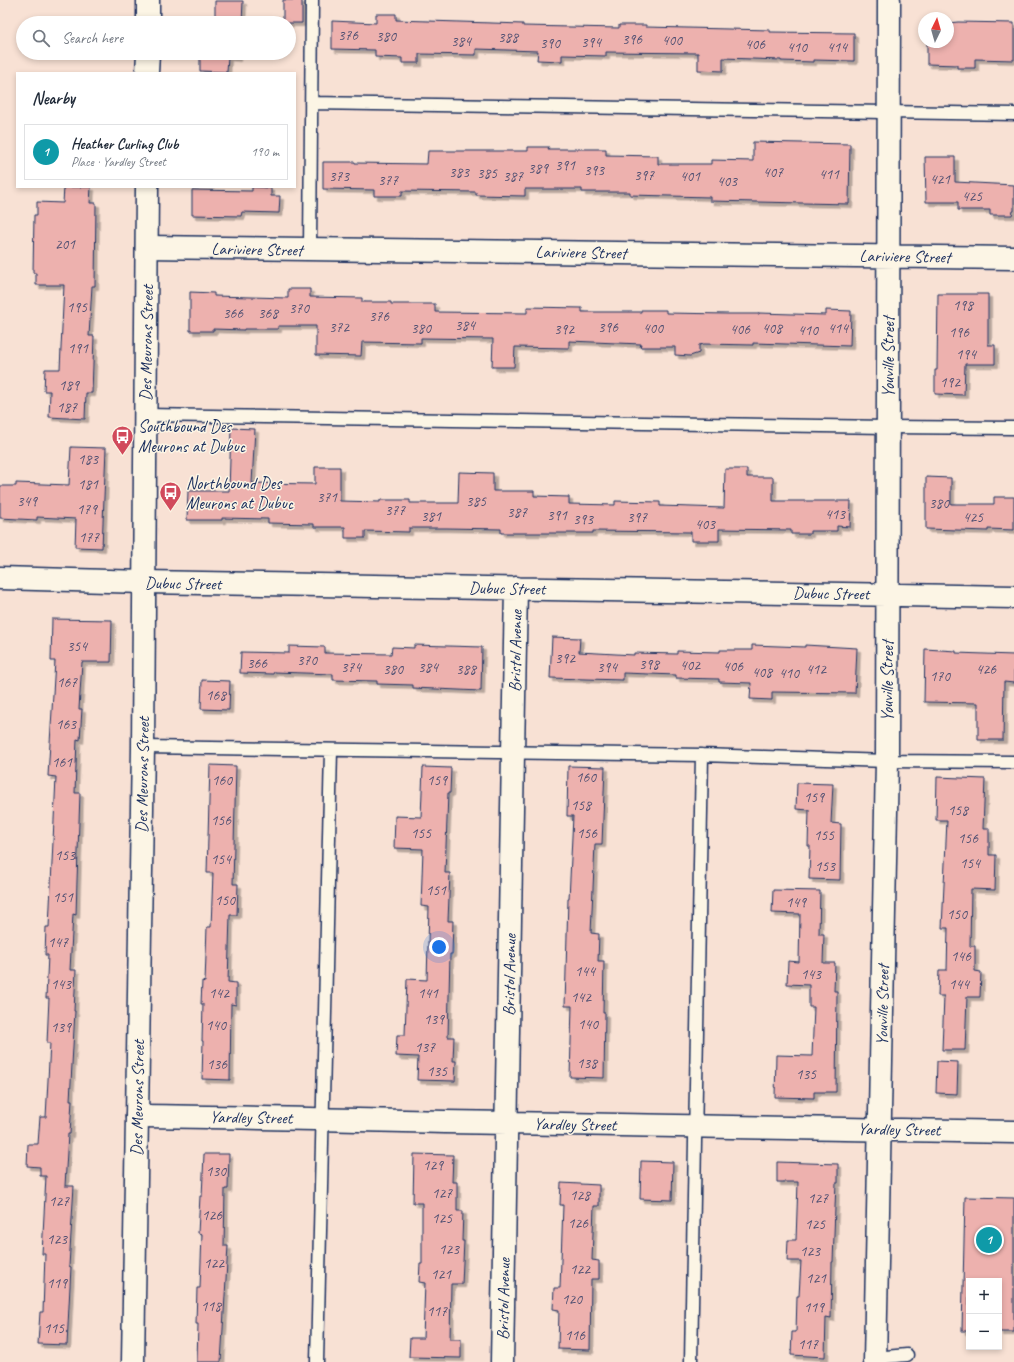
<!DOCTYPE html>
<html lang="en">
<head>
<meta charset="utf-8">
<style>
  body { margin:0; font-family:Caveat,sans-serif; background:#f2f2f3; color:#1f2937 }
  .controls { position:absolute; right:12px; bottom:12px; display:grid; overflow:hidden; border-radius:0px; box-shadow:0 2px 6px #0003 }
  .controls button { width:36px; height:36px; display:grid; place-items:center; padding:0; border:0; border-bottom:1px solid #e0e1e3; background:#fff; color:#1f2937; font:20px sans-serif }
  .compass { position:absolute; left:918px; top:12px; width:36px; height:36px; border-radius:50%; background:#fff; box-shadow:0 2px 6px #0003; rotate:5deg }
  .you { position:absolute; left:439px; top:947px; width:14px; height:14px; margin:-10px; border:3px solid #fff; border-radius:50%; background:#1a73e8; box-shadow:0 0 0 6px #1a73e833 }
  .badge { display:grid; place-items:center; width:26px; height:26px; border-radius:50%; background:#d1495b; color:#fff; font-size:13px; font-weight:700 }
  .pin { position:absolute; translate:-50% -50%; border:2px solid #fff; box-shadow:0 1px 4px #0006 }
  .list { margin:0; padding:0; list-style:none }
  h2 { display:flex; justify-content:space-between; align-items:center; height:52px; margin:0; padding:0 16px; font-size:17px }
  h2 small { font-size:13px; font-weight:400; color:#747a83 }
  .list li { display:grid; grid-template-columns:26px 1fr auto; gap:12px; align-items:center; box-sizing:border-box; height:56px; margin:0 8px 8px; padding:0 8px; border:1px solid #e0e1e3; border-radius:0px }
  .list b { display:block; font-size:15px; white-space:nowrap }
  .list p { margin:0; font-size:13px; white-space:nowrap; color:#747a83 }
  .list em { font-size:13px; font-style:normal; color:#747a83 }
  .icon { flex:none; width:22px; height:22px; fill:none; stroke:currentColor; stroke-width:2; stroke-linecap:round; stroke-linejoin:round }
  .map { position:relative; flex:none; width:1014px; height:1362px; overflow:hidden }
  .search { position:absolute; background:#fff; box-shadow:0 2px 6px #0003; left:16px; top:16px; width:280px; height:44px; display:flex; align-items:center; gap:10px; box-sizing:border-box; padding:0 14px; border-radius:22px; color:#747a83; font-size:15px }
  .panel { position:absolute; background:#fff; box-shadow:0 2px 6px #0003; left:16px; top:72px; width:280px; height:116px; border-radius:0px }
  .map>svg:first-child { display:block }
  .building { fill:#edb1ae; stroke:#1b2f5e; filter:url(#shadow) }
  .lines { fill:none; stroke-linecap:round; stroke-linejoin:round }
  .lane-casing { stroke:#1b2f5e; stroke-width:15 }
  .street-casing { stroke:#1b2f5e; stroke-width:25 }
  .secondary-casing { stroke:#1b2f5e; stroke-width:25 }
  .lane { stroke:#fcf5e5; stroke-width:12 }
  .street { stroke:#fcf5e5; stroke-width:22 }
  .secondary { stroke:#fcf5e5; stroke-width:22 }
  .labels { text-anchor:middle; stroke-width:3; stroke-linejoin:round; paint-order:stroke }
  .number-label { font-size:15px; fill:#505072 }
  .street-label { font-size:17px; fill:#1b2f5e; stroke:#fcf5e5 }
  .poi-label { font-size:17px; fill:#1b2f5e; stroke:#fcf5e5; text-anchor:start }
</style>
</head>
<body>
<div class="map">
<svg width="1014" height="1362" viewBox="0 0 1014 1362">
  <defs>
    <filter id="shadow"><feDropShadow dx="3.5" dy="3.5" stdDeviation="0" flood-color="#0004"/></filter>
  </defs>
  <rect width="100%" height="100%" fill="#f8e1d4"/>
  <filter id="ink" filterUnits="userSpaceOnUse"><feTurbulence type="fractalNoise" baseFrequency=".025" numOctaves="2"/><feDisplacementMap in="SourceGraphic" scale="8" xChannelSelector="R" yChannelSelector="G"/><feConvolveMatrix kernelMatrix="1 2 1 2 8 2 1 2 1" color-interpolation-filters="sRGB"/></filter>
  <g filter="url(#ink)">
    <!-- building -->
    <path class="building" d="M283 0H302V23H283Z
      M215 1H243L242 23H215Z
      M376 14H396V20L523 24V26L619 28V25H646V27L770 30V32L854 33V61L813 60V62L781 61V60L723 58V71L698 70V53L606 52V56L562 55V61L537 60 538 51 476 49V55L419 54V63H402V58L375 57V50L332 49V21L376 23Z
      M958 22 1014 23V60L975 59V68H957V65L927 64V42H948V23Z
      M200 53H237V58L228 57 227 72 200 71Z
      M753 142 850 144 849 204 710 201V197L630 195V192H582V189H525V196L476 195V192L402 191V196H374V190L323 189V162H355V163L427 164 428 151H528V147H549L548 149H606V155L658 156V164H711V160L753 161Z
      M925 157H955V182L1014 185V211H1013L1012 215H990V210H958V202H926Z
      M64 187H91L90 203H96L95 286H92L89 336H94L92 393H86L85 419 49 417 50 391H44L45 369H60L64 285H36V273H33L34 215H37V202L63 203Z
      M252 187 271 188V196H280L279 213 242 212 241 216 192 215V190L252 191Z
      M288 289H310V297L362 298V302H391V304H435V312L527 313V307L582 308V312H641V310H666V313L727 314H759V313L826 315V310L851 311 850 346 753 343V345L704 344 699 345V353L690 356 675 355V347H640L641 344 569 341V348L515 347 514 367H492L493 339 421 338V343L362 342 361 356 316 355V326H278V329H244V330L213 329V331H190V292L214 293V296L288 298Z
      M938 294H988V345H995V364H965L964 395 935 394V370H937Z
      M231 428 255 429 252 483 315 484V467H340V501L380 502V500H410V503H458L459 472 493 473V491H534V496L569 497V504L615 505V501L660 502V506L724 508 725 469H747V477H773V501H851L850 527 837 526V531H810V534H791V530L719 529V541H691V532L593 531V533H501V529L446 528H409V532L365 531V538H345V527H314V524L268 523V519L222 518V520H187L188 491H229Z
      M71 447 106 448 102 548 75 547 76 519 37 517V520L0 518V486H16V483L69 485Z
      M926 477 951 478V504H994V497H1014V530L988 529V531L926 529Z
      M52 619 112 620 111 662H82L79 709H82L80 740 77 739 75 793H80L77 881 76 915 73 914 70 970H76L74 1011H75L70 1100H72L70 1134H68L65 1186H74L69 1266 71 1267 67 1345 38 1344 40 1312H43L45 1254H42L46 1176H40V1167L27 1166 28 1144H38L40 1117H46L50 1043H47L49 998H46L48 955H45L46 927H49L56 777 48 776 55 661H51Z
      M552 637 580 638 579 652 634 655V653L677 654V651L720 652V650H752V645L805 647V645L857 648 855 693 772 692V700L750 699 751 683 719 682V679L676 678V675L623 673V680L550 678Z
      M414 645 482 647 481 691 413 688V685L377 684V681L333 680V674L274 672 273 674 240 673 241 652 289 653V646L325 647V653L391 654 392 647 414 648Z
      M925 649 956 651V653L1014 655V683L1004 682 1003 740H978V703L924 702Z
      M202 680 230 681 229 710 201 709Z
      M210 765 236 766 233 884H238L237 915H230L228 982 236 983V1005L231 1004 230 1080 202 1079 203 1041H202L203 1004H201L202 981 205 982 207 927H211L213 873H207Z
      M568 766 605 767 602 844H595L591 933 599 934 598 961H604L603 1013H605L604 1078 570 1077 572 1006H565L568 899H569L573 816H567Z
      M423 767 451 768 450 793H448L445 873H450L448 921H453L452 954H450L448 1037H454L453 1061H456L455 1081 417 1080 418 1057 396 1056 397 1035H405L407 979 427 980 429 907 421 906 423 849 394 848 395 816 421 817Z
      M937 777 985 779 983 829H989V855H996L995 890 971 889 970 946H975V971L981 972 980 997H967L965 1050H942L944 996H938L939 970H947L948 928H942L947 820H936Z
      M797 783 833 784 831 823 841 824 840 880 809 879 810 846H808L809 810 796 809Z
      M773 890 820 891 819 934H824L823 963H835L834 991H837L836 1092H814V1098L775 1097 776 1055 812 1056 814 1007H809V985L787 984 788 961 799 962 800 914 772 913Z
      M937 1061 958 1062 957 1094 936 1093Z
      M204 1154H229L228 1189H225L224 1246H228L221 1362H197L198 1324H196L197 1288H200L202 1234 198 1233 200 1196H202Z
      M414 1154 453 1155 452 1182H457V1211H463L462 1241H464L462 1284H451L450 1339H461V1358L409 1357 410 1338H423L425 1283 419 1282 420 1264H422V1203H413Z
      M641 1161 673 1162 672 1200 640 1199Z
      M777 1162 838 1164V1183H836L835 1208 833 1262H832L831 1318 826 1317 825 1357 791 1355 792 1332H796L797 1296H799L801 1261H787L788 1240H796L798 1182H777Z
      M561 1183 599 1185V1206H594L592 1260 599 1261V1279H591L590 1350 558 1349 559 1310 553 1309 554 1288H560L563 1205H560Z
      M965 1197 1014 1198V1332H999V1281H969V1331H962Z"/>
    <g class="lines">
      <defs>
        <path id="lane" d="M311 103 1014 114
          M310 249 312 0
          M146 415 887 427 1014 428
          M143 747 702 755 887 761 1014 762
          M875 1358 907 1355
          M317 1362 331 750
          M691 1362 702 755"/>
        <path id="street" d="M147 247 1014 258
          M144 582 1014 597
          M137 1116C260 1117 383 1121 507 1123 676 1127 845 1128 1014 1132
          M502 1362 516 588
          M875 1362 887 761 889 0"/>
        <path id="secondary" d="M148 23V0
          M147 73 148 53
          M0 578 144 582
          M133 1362 143 747 147 187"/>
      </defs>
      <!-- lane casing -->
      <use href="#lane" class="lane-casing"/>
      <!-- street casing -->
      <use href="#street" class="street-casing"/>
      <!-- secondary casing -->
      <use href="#secondary" class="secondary-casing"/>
      <!-- lane -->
      <use href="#lane" class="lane"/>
      <!-- street -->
      <use href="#street" class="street"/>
      <!-- secondary -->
      <use href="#secondary" class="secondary"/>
    </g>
  </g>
  <!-- icons -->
  <defs>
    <symbol id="bus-pin" viewBox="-11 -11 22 30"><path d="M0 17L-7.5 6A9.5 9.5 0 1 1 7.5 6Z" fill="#d1495b" stroke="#fcf5e5"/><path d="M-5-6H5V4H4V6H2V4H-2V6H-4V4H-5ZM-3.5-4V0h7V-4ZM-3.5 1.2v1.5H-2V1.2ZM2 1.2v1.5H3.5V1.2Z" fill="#fff"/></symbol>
  </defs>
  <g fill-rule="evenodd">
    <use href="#bus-pin" x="110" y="424" width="25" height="34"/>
    <use href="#bus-pin" x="158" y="480" width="25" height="34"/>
  </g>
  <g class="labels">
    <!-- number labels -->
    <g class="number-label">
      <text x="348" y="40">376</text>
      <text x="386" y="41">380</text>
      <text x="508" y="42">388</text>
      <text x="632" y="44">396</text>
      <text x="672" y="45">400</text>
      <text x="461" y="46">384</text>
      <text x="591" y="47">394</text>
      <text x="550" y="48">390</text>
      <text x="755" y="49">406</text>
      <text x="797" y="52">410</text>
      <text x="837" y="52">414</text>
      <text x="565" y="170">391</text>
      <text x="538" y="173">389</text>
      <text x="594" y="175">393</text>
      <text x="459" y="177">383</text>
      <text x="773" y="177">407</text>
      <text x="487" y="178">385</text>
      <text x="829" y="179">411</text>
      <text x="644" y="180">397</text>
      <text x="339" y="181">373</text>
      <text x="513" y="181">387</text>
      <text x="690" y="181">401</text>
      <text x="940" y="184">421</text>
      <text x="388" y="185">377</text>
      <text x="727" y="186">403</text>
      <text x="972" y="201">425</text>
      <text x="65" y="249">201</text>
      <text x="963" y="310">198</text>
      <text x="77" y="312">195</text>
      <text x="299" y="313">370</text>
      <text x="233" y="318">366</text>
      <text x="268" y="318">368</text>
      <text x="379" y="321">376</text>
      <text x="465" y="330">384</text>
      <text x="339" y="332">372</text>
      <text x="608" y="332">396</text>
      <text x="421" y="333">380</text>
      <text x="653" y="333">400</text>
      <text x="772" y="333">408</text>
      <text x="838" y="333">414</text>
      <text x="564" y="334">392</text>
      <text x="740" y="334">406</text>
      <text x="808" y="335">410</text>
      <text x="959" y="337">196</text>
      <text x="78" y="353">191</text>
      <text x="966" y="359">194</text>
      <text x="950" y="387">192</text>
      <text x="69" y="390">189</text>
      <text x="67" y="412">187</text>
      <text x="88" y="464">183</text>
      <text x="88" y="489">181</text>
      <text x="327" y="502">371</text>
      <text x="27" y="506">349</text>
      <text x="476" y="506">385</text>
      <text x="939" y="508">380</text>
      <text x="87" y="514">179</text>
      <text x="395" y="515">377</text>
      <text x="517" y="517">387</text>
      <text x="835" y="519">413</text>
      <text x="557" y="520">391</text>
      <text x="431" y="521">381</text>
      <text x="637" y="522">397</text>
      <text x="973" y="522">425</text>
      <text x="583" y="524">393</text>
      <text x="705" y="529">403</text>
      <text x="89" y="542">177</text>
      <text x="77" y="651">354</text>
      <text x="565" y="663">392</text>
      <text x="307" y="665">370</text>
      <text x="257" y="668">366</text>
      <text x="649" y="669">398</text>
      <text x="690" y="670">402</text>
      <text x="733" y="671">406</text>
      <text x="351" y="672">374</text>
      <text x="428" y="672">384</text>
      <text x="607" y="672">394</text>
      <text x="393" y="674">380</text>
      <text x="466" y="674">388</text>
      <text x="816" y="674">412</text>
      <text x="986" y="674">426</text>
      <text x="762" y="677">408</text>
      <text x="789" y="678">410</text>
      <text x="940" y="681">170</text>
      <text x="67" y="687">167</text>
      <text x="216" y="700">168</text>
      <text x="66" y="729">163</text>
      <text x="62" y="767">161</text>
      <text x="586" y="782">160</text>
      <text x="222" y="785">160</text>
      <text x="437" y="785">159</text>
      <text x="814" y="802">159</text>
      <text x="581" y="810">158</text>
      <text x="958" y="815">158</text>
      <text x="221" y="825">156</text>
      <text x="421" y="838">155</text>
      <text x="587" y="838">156</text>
      <text x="824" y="840">155</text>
      <text x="968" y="843">156</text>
      <text x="65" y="860">153</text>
      <text x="221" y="864">154</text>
      <text x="970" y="868">154</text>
      <text x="825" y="871">153</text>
      <text x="436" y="895">151</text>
      <text x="63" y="902">151</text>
      <text x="225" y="905">150</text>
      <text x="796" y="907">149</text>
      <text x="957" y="919">150</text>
      <text x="58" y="947">147</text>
      <text x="961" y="961">146</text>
      <text x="585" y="976">144</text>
      <text x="811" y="979">143</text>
      <text x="61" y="989">143</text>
      <text x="959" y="989">144</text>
      <text x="219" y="998">142</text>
      <text x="428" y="998">141</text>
      <text x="581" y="1002">142</text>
      <text x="434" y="1024">139</text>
      <text x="588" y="1029">140</text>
      <text x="216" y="1030">140</text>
      <text x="61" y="1032">139</text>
      <text x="425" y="1052">137</text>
      <text x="587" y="1068">138</text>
      <text x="217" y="1069">136</text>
      <text x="437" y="1076">135</text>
      <text x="806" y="1079">135</text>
      <text x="433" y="1170">129</text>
      <text x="216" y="1176">130</text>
      <text x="442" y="1198">127</text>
      <text x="580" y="1200">128</text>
      <text x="818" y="1203">127</text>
      <text x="59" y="1206">127</text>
      <text x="212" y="1220">126</text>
      <text x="442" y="1223">125</text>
      <text x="578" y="1228">126</text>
      <text x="815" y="1229">125</text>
      <text x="57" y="1244">123</text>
      <text x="449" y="1254">123</text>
      <text x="810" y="1256">123</text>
      <text x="214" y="1268">122</text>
      <text x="580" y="1274">122</text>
      <text x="441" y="1279">121</text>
      <text x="816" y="1283">121</text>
      <text x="57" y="1288">119</text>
      <text x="572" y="1304">120</text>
      <text x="211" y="1311">118</text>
      <text x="814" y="1312">119</text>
      <text x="437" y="1316">117</text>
      <text x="54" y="1333">115</text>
      <text x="575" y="1340">116</text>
      <text x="808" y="1349">117</text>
    </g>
    <!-- street labels -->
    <g class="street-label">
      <text transform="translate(257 249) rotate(1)" y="6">Lariviere Street</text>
      <text transform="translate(581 252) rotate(1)" y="6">Lariviere Street</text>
      <text transform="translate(905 256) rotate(1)" y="6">Lariviere Street</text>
      <text transform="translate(146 343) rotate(-89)" y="6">Des Meurons Street</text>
      <text transform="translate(888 357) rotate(-90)" y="6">Youville Street</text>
      <text transform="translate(183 583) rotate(1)" y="6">Dubuc Street</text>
      <text transform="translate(507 588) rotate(1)" y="6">Dubuc Street</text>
      <text transform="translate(831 593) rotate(1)" y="6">Dubuc Street</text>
      <text transform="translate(515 651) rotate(-89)" y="6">Bristol Avenue</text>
      <text transform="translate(887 681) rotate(-90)" y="6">Youville Street</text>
      <text transform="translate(142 775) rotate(-89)" y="6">Des Meurons Street</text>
      <text transform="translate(509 975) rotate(-89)" y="6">Bristol Avenue</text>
      <text transform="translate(882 1005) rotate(-89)" y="6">Youville Street</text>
      <text transform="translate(137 1098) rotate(-89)" y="6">Des Meurons Street</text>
      <text transform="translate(251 1117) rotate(1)" y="6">Yardley Street</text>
      <text transform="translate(575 1124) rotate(1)" y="6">Yardley Street</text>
      <text transform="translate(899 1129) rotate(1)" y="6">Yardley Street</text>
      <text transform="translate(503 1299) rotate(-89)" y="6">Bristol Avenue</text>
    </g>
    <!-- poi labels -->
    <g class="poi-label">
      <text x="138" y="432">Southbound Des<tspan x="138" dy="20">Meurons at Dubuc</tspan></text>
      <text x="186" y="489">Northbound Des<tspan x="186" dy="20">Meurons at Dubuc</tspan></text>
    </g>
  </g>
</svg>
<div class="controls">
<button>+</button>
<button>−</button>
</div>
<svg class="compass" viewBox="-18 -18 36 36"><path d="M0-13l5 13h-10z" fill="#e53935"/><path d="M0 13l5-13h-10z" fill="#747a83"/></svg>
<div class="you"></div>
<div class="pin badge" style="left:989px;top:1240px;background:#0f9aa8">1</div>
<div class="search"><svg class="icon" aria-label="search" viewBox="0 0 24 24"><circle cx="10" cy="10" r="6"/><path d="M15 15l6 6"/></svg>Search here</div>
<section class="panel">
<h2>Nearby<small></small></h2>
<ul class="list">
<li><span class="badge" style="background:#0f9aa8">1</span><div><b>Heather Curling Club</b><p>Place · Yardley Street</p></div><em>190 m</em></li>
</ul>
</section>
</div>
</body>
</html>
